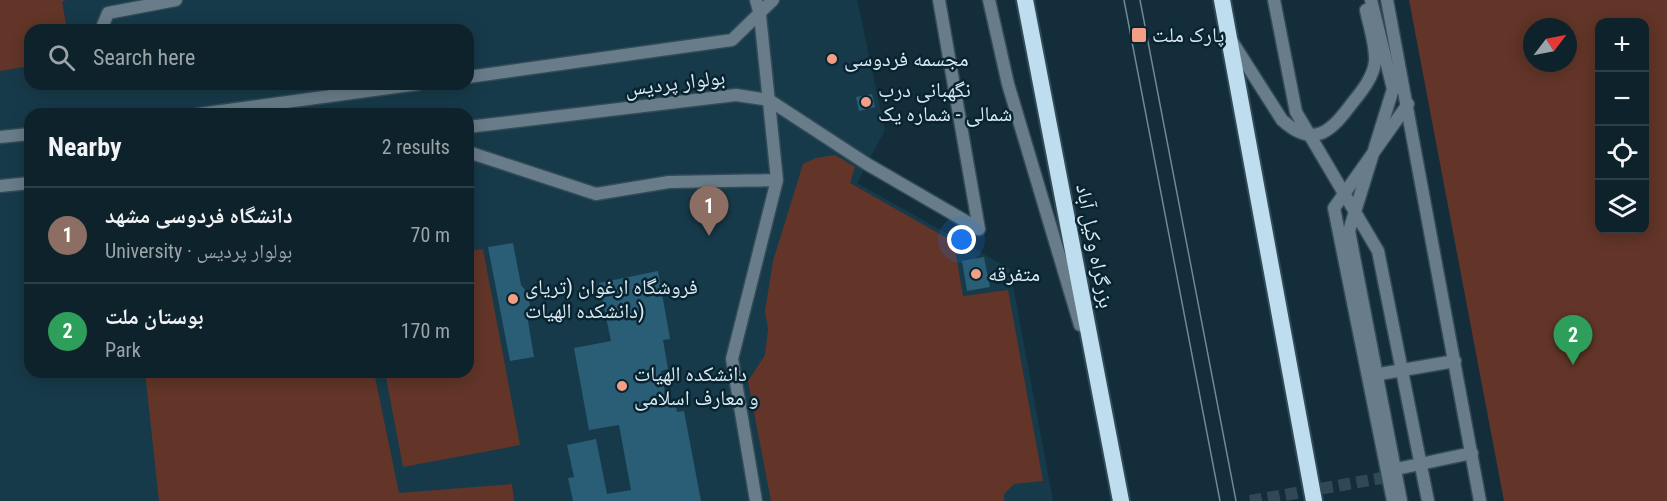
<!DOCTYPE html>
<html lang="en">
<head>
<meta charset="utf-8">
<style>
  body { margin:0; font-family:"Roboto Condensed","Noto Naskh Arabic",sans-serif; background:#172a34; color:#f1f3f6 }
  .controls { position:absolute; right:18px; top:18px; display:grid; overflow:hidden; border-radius:12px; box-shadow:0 3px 15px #0003 }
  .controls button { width:54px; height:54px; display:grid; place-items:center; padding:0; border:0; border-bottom:2px solid #2e3f48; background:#0e222c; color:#f1f3f6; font:30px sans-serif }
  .compass { position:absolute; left:1523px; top:18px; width:54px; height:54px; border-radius:50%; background:#0e222c; box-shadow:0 3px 15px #0003; rotate:58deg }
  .you { position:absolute; left:962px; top:240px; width:21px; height:21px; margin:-15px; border:4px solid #fff; border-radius:50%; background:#1a73e8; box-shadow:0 0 0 9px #1a73e833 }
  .badge { display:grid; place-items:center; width:39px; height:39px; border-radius:50%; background:#f39f86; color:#fff; font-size:20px; font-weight:700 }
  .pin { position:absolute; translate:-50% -50px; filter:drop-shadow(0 2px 3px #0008) }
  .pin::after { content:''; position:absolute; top:32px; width:21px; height:18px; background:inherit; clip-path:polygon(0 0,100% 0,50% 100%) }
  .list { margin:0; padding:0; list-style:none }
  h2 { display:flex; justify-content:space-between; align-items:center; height:78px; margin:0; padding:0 24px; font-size:26px }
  h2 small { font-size:20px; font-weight:400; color:#9ba4a9 }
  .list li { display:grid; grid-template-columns:39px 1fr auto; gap:18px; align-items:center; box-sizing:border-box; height:96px; padding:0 24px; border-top:2px solid #2e3f48 }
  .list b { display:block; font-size:22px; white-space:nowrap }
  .list p { margin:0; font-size:20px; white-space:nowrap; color:#9ba4a9 }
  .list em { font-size:20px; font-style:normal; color:#9ba4a9 }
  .icon { flex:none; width:33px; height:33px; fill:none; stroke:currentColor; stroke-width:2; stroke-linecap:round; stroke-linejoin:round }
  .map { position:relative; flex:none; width:1667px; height:501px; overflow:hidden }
  .search { position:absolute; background:#0e222c; box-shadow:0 3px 15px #0003; left:24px; top:24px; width:450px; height:66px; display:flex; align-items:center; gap:15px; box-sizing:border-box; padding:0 21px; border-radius:18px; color:#9ba4a9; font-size:22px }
  .panel { position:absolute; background:#0e222c; box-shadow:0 3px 15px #0003; left:24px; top:108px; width:450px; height:270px; border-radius:18px }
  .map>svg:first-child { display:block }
  .built { fill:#173a4a; fill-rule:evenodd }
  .green { fill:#623528; fill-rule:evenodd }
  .building { fill:#2a5d76 }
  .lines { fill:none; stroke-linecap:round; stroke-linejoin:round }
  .pedestrian-tunnel { stroke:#314957; stroke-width:12; stroke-dasharray:12 6; stroke-linecap:butt }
  .service-casing { stroke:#334b58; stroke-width:15 }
  .pedestrian-casing { stroke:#334b58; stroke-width:15 }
  .trunk-casing { stroke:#334b58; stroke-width:20 }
  .service { stroke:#687d89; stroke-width:12 }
  .pedestrian { stroke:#687d89; stroke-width:12 }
  .trunk { stroke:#bedef0; stroke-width:16 }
  .tram { stroke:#738893; stroke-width:1.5 }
  .poi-dot { fill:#f39f86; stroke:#092431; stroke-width:2 }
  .labels { text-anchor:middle; stroke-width:5; stroke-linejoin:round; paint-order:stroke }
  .poi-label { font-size:21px; fill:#dbeaf3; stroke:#092431; text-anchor:start }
  .street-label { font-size:21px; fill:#dbeaf3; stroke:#092431 }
</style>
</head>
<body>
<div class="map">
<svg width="1667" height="501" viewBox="0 0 1667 501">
  <rect width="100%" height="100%" fill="#132d3b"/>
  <!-- built -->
  <path class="built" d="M0 0H857L885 130 857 183 1010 269 1053 501H0ZM30 30H468V84H30ZM30 114H468V372H30Z"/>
  <!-- green -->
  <path class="green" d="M0 0H66L62 2 67 30H30V66L0 71Z
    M1409 0H1667V501H1504ZM1600 22H1644V230H1600ZM1532 27H1568V63H1532Z
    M835 155 855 167 850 183 954 242 963 296 1008 290 1043 481 1014 484 1004 494V501H771L748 381 765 355 768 329 765 311 773 261 803 164 816 158Z
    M483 249 520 445 403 467 385 372H468V251Z
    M145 372H374L399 493 512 484 514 501H159Z"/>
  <!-- building -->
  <path class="building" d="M872 94 875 107 859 111 856 97Z
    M513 243 521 285 527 292 530 305 526 309 534 357 510 361 488 247Z
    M984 257 990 287 967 291 962 261Z
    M658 271 670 339 663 340 668 369 661 371 667 402 675 400 677 412 684 411 701 501H573L568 478 574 477 567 445 596 439 607 494 631 490 619 425 589 430 574 348 611 341 599 283Z"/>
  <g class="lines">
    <!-- pedestrian-tunnel -->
    <path class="pedestrian-tunnel" d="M1250 501 1382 478"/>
    <defs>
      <path id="service" d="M989 0 1008 84 1080 325
        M1274 0 1296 112 1378 251 1428 501
        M1371 0 1393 89 1349 231 1401 501
        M101 30 108 13 176 0
        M1231 40 1282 120C1315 150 1332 130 1353 102 1362 91 1374 76 1375 61 1376 45 1369 25 1366 10
        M468 152 596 194 669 182 777 180
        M756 501 732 359 777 180 760 15 756 0"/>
      <path id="pedestrian" d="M1387 0 1480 501
        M468 77 732 40 773 0
        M199 114 418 84
        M468 127 736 95 769 100 867 164 979 229 939 0
        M0 137 30 134
        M0 186 30 183
        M1368 376 1455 361
        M1387 471 1472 453
        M1393 501 1334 208 1408 104"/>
      <path id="trunk" d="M1025 0 1121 501
        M1222 0 1314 501"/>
    </defs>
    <!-- service casing -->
    <use href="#service" class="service-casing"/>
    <!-- pedestrian casing -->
    <use href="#pedestrian" class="pedestrian-casing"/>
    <!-- trunk casing -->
    <use href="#trunk" class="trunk-casing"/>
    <!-- service -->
    <use href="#service" class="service"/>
    <!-- pedestrian -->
    <use href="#pedestrian" class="pedestrian"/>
    <!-- trunk -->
    <use href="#trunk" class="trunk"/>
    <!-- tram -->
    <path class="tram" d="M1124 0 1220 501
      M1140 0 1236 501"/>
  </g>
  <!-- markers -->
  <g class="poi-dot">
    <rect x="1131" y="27" width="16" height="16" rx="3"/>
    <circle cx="832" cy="59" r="6"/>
    <circle cx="866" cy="102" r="6"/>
    <circle cx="976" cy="274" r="6"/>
    <circle cx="513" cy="299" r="6"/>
    <circle cx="622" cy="386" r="6"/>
  </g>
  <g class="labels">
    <!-- poi labels -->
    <g class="poi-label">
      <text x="1152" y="42">پارک ملت</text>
      <text x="844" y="66">مجسمه فردوسی</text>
      <text x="878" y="97">نگهبانی درب<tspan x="878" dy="24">شمالی - شماره یک</tspan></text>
      <text x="988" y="281">متفرقه</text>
      <text x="525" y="294">فروشگاه ارغوان (تریای<tspan x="525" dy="24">دانشکده الهیات)</tspan></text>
      <text x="634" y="381">دانشکده الهیات<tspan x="634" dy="24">و معارف اسلامی</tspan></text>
    </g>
    <!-- street labels -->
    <g class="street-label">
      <text transform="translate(675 83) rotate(-7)" y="7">بولوار پردیس</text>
      <text transform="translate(1095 246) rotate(79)" y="7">بزرگراه وکیل آباد</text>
    </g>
  </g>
</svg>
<div class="controls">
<button>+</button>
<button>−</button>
<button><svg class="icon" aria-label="locate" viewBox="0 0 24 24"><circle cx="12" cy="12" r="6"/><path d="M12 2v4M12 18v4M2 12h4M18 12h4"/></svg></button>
<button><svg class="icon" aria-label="layers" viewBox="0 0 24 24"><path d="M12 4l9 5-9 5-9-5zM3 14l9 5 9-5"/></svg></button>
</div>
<svg class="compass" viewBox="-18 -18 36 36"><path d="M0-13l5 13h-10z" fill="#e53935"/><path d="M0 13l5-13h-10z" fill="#9ba4a9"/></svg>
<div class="you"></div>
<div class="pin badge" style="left:709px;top:236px;background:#8d6e63">1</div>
<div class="pin badge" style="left:1573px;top:365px;background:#2e9e5b">2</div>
<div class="search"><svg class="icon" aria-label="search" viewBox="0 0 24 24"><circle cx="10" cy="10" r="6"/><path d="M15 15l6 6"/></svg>Search here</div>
<section class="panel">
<h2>Nearby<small>2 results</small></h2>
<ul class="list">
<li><span class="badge" style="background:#8d6e63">1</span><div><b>دانشگاه فردوسی مشهد</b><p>University · بولوار پردیس</p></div><em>70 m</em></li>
<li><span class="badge" style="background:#2e9e5b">2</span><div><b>بوستان ملت</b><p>Park</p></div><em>170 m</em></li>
</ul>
</section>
</div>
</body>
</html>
